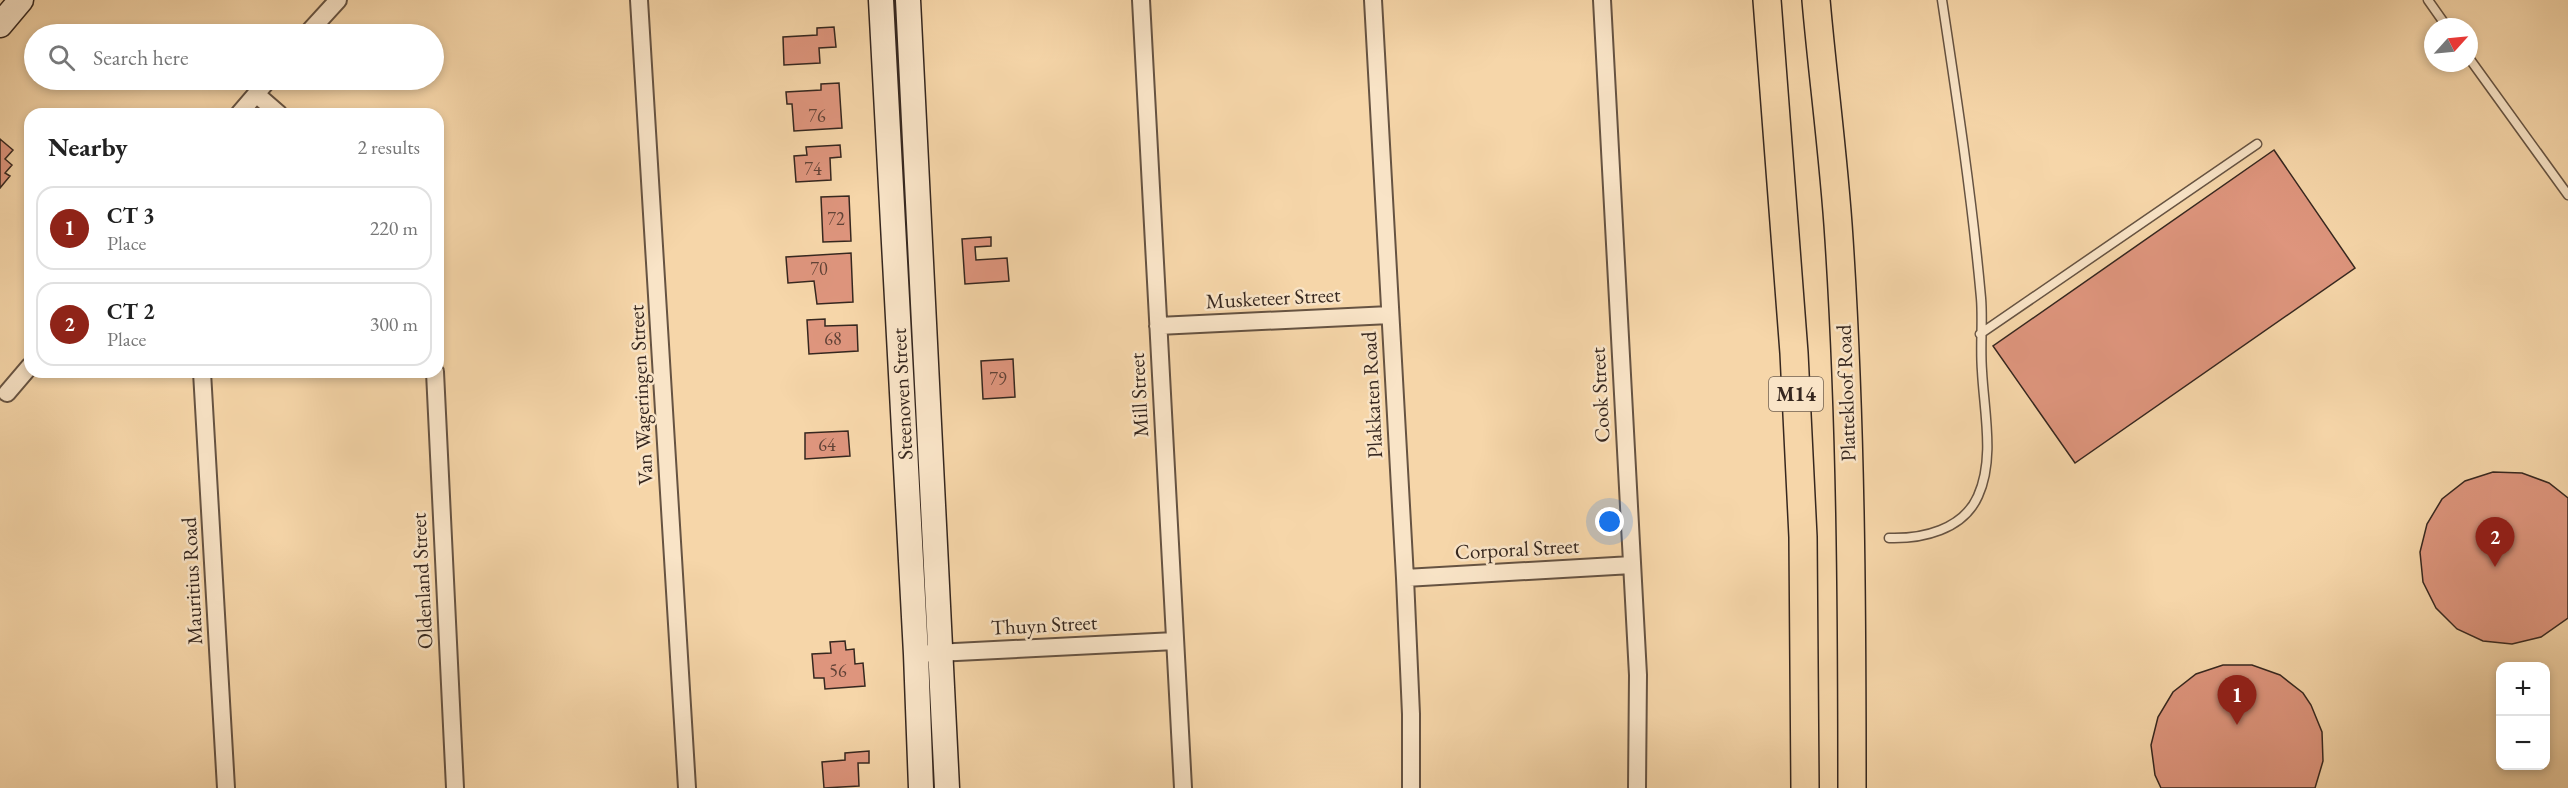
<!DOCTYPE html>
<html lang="en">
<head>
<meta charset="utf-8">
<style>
  body { margin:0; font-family:"EB Garamond",serif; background:#f6f6f6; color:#222 }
  .controls { position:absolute; right:18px; bottom:18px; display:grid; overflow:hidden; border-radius:12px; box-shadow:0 3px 9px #0003 }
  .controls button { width:54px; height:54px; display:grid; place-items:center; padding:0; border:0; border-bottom:2px solid #e0e0e0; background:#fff; color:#222; font:30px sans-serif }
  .compass { position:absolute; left:2424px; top:18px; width:54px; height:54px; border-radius:50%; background:#fff; box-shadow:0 3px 9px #0003; rotate:63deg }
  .you { position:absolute; left:1610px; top:522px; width:21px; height:21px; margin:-15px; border:4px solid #fff; border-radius:50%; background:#1a73e8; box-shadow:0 0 0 9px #1a73e833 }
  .badge { display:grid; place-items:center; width:39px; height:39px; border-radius:50%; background:#8f2418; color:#fff; font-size:20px; font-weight:700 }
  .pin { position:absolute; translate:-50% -50px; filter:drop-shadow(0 2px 3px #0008) }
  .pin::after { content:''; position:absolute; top:32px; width:21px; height:18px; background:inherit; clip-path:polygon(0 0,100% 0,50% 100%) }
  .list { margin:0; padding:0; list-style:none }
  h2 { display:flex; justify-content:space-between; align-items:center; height:78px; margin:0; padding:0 24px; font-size:26px }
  h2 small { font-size:20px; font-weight:400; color:#767676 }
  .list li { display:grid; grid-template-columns:39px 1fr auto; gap:18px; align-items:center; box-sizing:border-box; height:84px; margin:0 12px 12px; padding:0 12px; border:2px solid #e0e0e0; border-radius:18px }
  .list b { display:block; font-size:22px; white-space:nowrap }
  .list p { margin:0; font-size:20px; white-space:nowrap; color:#767676 }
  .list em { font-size:20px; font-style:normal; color:#767676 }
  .icon { flex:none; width:33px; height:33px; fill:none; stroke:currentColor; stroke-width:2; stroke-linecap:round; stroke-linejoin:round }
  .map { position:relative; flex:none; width:2568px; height:788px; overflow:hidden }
  .search { position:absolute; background:#fff; box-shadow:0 3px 9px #0003; left:24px; top:24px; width:420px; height:66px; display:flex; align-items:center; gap:15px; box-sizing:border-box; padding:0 21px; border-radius:33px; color:#767676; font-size:22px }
  .panel { position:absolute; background:#fff; box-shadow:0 3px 9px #0003; left:24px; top:108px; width:420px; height:270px; border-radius:18px }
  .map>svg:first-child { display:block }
  .building { fill:#de957d; stroke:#36271f; stroke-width:1.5 }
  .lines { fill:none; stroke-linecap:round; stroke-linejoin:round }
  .lane-casing { stroke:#665342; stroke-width:11 }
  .street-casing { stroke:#665342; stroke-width:20 }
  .secondary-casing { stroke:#36271f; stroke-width:27 }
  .primary-casing { stroke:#36271f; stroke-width:30 }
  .lane { stroke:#f9e4c7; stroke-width:8 }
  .street { stroke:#f9e4c7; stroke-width:16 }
  .secondary { stroke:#f9e4c7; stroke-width:24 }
  .primary { stroke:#f6d6a9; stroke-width:27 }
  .labels { text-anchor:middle; stroke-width:5; stroke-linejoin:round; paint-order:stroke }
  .number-label { font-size:18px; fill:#604236 }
  .shield { fill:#f9e4c7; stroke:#706051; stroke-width:1.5 }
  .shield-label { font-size:20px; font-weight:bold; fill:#36271f }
  .street-label { font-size:21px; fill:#36271f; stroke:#f9e4c7 }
</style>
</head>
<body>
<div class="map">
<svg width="2568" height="788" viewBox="0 0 2568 788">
  <rect width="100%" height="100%" fill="#f6d6a9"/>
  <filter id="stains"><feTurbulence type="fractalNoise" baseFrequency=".00333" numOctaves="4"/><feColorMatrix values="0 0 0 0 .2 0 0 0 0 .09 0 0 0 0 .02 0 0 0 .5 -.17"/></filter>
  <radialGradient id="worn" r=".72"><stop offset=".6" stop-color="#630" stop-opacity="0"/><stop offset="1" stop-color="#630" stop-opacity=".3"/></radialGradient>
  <!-- building -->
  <path class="building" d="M834 27 836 47 819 48 820 63 784 65 783 37 817 35V28Z
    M839 83 842 128 794 131 792 104H787L786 92 821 90V84Z
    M0 139 13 150 5 159 12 165 5 173 10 176 0 188Z
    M840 145 841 157 830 158 831 180 796 182 794 156 807 155 806 147Z
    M2274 150 2355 268 2075 463 1993 346Z
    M849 196 851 241 823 242 821 197Z
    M991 237V246L975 247 976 260 1007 258 1009 281 965 284 962 239Z
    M851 253 853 302 817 304 814 281 788 283 786 257Z
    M825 319V326L857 325 858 351 809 354 807 320Z
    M1013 359 1015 397 983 399 981 361Z
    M848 431 850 456 805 459V433Z
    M2493 472 2522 473 2549 483 2568 498V618L2541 637 2512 644 2483 641 2457 629 2436 608 2423 582 2420 552 2427 524 2442 499 2465 481Z
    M845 641 846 650 854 649 855 664 863 663 865 686 825 689 824 678H814L812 654 831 653 830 642Z
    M2223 665H2252L2280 675 2303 693 2311 705 2322 732 2323 761 2315 788H2161L2155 775 2151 745 2158 717 2173 692 2196 674Z
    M869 751V763H858L859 786 824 788 822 762 845 760V753Z"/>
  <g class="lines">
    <defs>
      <path id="lane" d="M2428 0 2447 27
        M2469 58 2568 195
        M1980 334 2257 144
        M1889 538C1922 539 1963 530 1978 496 1995 459 1984 411 1982 371 1980 346 1983 322 1981 298 1972 198 1957 99 1942 0"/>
      <path id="street" d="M639 0 687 788
        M1141 0 1183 788
        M1373 0 1405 578 1411 714V788
        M1602 0 1638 675 1637 788
        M307 34 338 0
        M256 94 279 114
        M239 114 268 80
        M1158 326 1390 315
        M202 372 226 788
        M435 372 455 788
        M7 393 30 366
        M1405 578 1632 565
        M916 654 1175 641"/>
      <path id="secondary" d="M881 0 916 654 921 788
        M908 0 947 788
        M0 25 21 0"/>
      <path id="primary" d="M1767 0 1794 353 1803 537 1805 788
        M1816 0C1823 80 1834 159 1839 239 1851 422 1852 605 1852 788"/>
    </defs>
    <!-- lane casing -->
    <use href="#lane" class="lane-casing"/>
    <!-- street casing -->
    <use href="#street" class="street-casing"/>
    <!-- secondary casing -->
    <use href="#secondary" class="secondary-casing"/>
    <!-- primary casing -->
    <use href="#primary" class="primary-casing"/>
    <!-- lane -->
    <use href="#lane" class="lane"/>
    <!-- street -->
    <use href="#street" class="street"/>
    <!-- secondary -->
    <use href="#secondary" class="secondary"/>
    <!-- primary -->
    <use href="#primary" class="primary"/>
  </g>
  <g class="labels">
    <!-- number labels -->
    <g class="number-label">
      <text x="817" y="122">76</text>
      <text x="813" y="175">74</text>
      <text x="836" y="225">72</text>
      <text x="819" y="275">70</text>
      <text x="833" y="345">68</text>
      <text x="998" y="385">79</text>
      <text x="827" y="451">64</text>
      <text x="838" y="677">56</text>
    </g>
    <!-- shield labels -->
    <rect class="shield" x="1769" y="377" width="54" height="34" rx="4.5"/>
    <g class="shield-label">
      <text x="1796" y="401">M14</text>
    </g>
    <!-- street labels -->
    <g class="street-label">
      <text transform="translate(1273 298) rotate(-3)" y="7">Musketeer Street</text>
      <text transform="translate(1846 393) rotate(-92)" y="7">Plattekloof Road</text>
      <text transform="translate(902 394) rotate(-93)" y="7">Steenoven Street</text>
      <text transform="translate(641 395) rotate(-93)" y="7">Van Wageringen Street</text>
      <text transform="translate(1139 395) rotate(-93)" y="7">Mill Street</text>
      <text transform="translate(1372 395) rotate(-93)" y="7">Plakkaten Road</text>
      <text transform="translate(1600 395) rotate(-93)" y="7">Cook Street</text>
      <text transform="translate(1517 549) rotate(-3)" y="7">Corporal Street</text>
      <text transform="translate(192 581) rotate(-93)" y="7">Mauritius Road</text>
      <text transform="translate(422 581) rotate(-93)" y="7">Oldenland Street</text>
      <text transform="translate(1044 625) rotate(-3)" y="7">Thuyn Street</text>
    </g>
  </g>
  <rect width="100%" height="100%" filter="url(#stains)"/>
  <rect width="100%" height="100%" fill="url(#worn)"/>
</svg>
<div class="controls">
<button>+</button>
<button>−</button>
</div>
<svg class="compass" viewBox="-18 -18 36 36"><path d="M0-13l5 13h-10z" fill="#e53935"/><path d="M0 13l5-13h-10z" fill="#767676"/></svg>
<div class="you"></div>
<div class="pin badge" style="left:2237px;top:725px">1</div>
<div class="pin badge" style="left:2495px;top:567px">2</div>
<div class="search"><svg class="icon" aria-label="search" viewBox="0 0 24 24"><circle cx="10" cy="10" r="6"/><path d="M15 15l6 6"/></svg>Search here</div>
<section class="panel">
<h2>Nearby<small>2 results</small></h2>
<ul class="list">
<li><span class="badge">1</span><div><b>CT 3</b><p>Place</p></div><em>220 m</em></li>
<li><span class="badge">2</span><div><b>CT 2</b><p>Place</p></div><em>300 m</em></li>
</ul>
</section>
</div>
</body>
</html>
